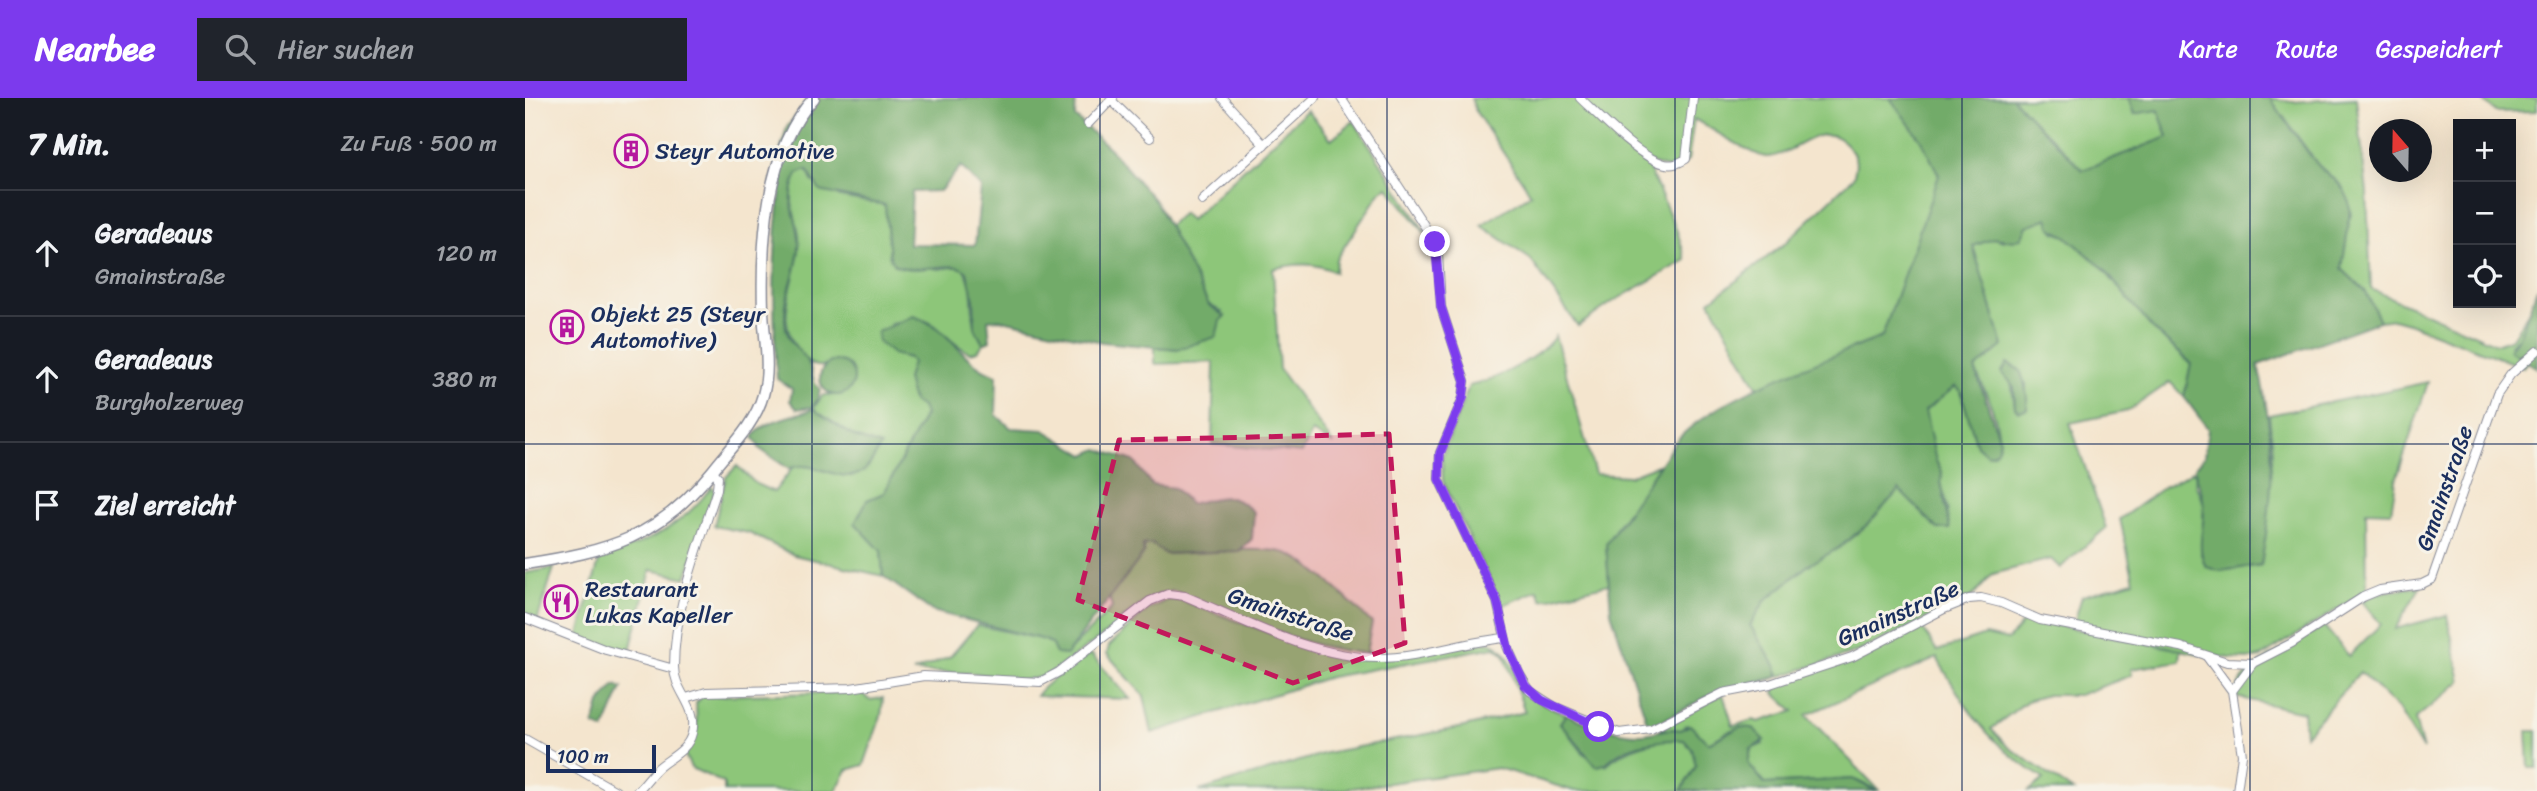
<!DOCTYPE html>
<html lang="de">
<head>
<meta charset="utf-8">
<style>
  body { margin:0; font-family:Sriracha,sans-serif; background:#20242c; color:#f1f3f6 }
  .controls { position:absolute; right:21px; top:21px; display:grid; overflow:hidden; border-radius:0px; box-shadow:0 7px 28px #0002 }
  .controls button { width:63px; height:63px; display:grid; place-items:center; padding:0; border:0; border-bottom:2px solid #363941; background:#171b24; color:#f1f3f6; font:35px sans-serif }
  .compass { position:absolute; left:1844px; top:21px; width:63px; height:63px; border-radius:50%; background:#171b24; box-shadow:0 7px 28px #0002; rotate:340deg }
  .scale { position:absolute; left:21px; bottom:18px; width:110px; box-sizing:border-box; padding-left:7px; border:4px solid #1b2f5e; border-top:0; font-size:19px; line-height:24px; white-space:nowrap; color:#1b2f5e; -webkit-text-stroke:5px #f7f3e8; paint-order:stroke }
  .stop { position:absolute; width:21px; height:21px; margin:-16px; border:5px solid #7c3aed; border-radius:50%; background:#fff }
  .stop.end { background:#7c3aed; border-color:#fff; box-shadow:0 2px 7px #0008 }
  .list { margin:0; padding:0; list-style:none }
  h2 { display:flex; justify-content:space-between; align-items:center; height:91px; margin:0; padding:0 28px; font-size:30px }
  h2 small { font-size:23px; font-weight:400; color:#9ea1a6 }
  .list li { display:grid; grid-template-columns:46px 1fr auto; gap:21px; align-items:center; box-sizing:border-box; height:126px; padding:0 28px; border-top:2px solid #363941 }
  .list b { display:block; font-size:26px; white-space:nowrap }
  .list p { margin:0; font-size:23px; white-space:nowrap; color:#9ea1a6 }
  .list em { font-size:23px; font-style:normal; color:#9ea1a6 }
  .icon { flex:none; width:38px; height:38px; fill:none; stroke:currentColor; stroke-width:2; stroke-linecap:round; stroke-linejoin:round }
  .map { position:relative; flex:none; width:2012px; height:693px; overflow:hidden }
  header { display:flex; align-items:center; gap:42px; box-sizing:border-box; height:98px; padding:0 35px; background:#7c3aed; color:#fff }
  header strong { font-size:33px }
  nav { display:flex; gap:38px; margin-inline-start:auto; font-size:24px }
  .search { width:490px; height:63px; background:#20242c; display:flex; align-items:center; gap:18px; box-sizing:border-box; padding:0 24px; border-radius:0px; color:#9ea1a6; font-size:26px }
  main { display:flex }
  aside { flex:1; background:#171b24 }
  .map>svg:first-child { display:block }
  .green { fill:#8dc679; stroke:#547a6c; stroke-width:2; fill-rule:evenodd }
  .forest { fill:#72ab69; stroke:#466d64; stroke-width:2; fill-rule:evenodd }
  .lines { fill:none; stroke-linecap:round; stroke-linejoin:round }
  .minor-casing { stroke:#888a96; stroke-width:10 }
  .tertiary-casing { stroke:#888a96; stroke-width:13 }
  .minor { stroke:#fff; stroke-width:8 }
  .tertiary { stroke:#fff; stroke-width:10 }
  .route { stroke:#7c3aed; stroke-width:9 }
  .marked { fill:#c2185b; fill-opacity:0.2; stroke:#c2185b; stroke-width:5; stroke-dasharray:14 9; stroke-linejoin:round }
  .grid { fill:none; stroke:#1b2f5e; stroke-width:2; stroke-opacity:0.55 }
  .labels { text-anchor:middle; stroke-width:6; stroke-linejoin:round; paint-order:stroke }
  .poi-label { font-size:23px; fill:#1b2f5e; stroke:#f7f3e8; text-anchor:start }
  .street-label { font-size:23px; fill:#1b2f5e; stroke:#f7f3e8 }
</style>
</head>
<body>
<header>
<strong>Nearbee</strong>
<div class="search"><svg class="icon" aria-label="search" viewBox="0 0 24 24"><circle cx="10" cy="10" r="6"/><path d="M15 15l6 6"/></svg>Hier suchen</div>
<nav><a>Karte</a><a>Route</a><a>Gespeichert</a></nav>
</header>
<main>
<aside>
<h2>7 Min.<small>Zu Fuß · 500 m</small></h2>
<ul class="list">
<li><svg class="icon" aria-label="ahead" viewBox="0 0 24 24"><path d="M12 20V5M6 11l6-6 6 6"/></svg><div><b>Geradeaus</b><p>Gmainstraße</p></div><em>120 m</em></li>
<li><svg class="icon" aria-label="ahead" viewBox="0 0 24 24"><path d="M12 20V5M6 11l6-6 6 6"/></svg><div><b>Geradeaus</b><p>Burgholzerweg</p></div><em>380 m</em></li>
<li><svg class="icon" aria-label="arrive" viewBox="0 0 24 24"><path d="M6 21V4h12l-3 4 3 4H6"/></svg><div><b>Ziel erreicht</b></div></li>
</ul>
</aside>
<div class="map">
<svg width="2012" height="693" viewBox="0 0 2012 693">
  <rect width="100%" height="100%" fill="#f7f3e8"/>
  <filter id="ink" filterUnits="userSpaceOnUse"><feTurbulence type="fractalNoise" baseFrequency=".0143" numOctaves="2"/><feDisplacementMap in="SourceGraphic" scale="14" xChannelSelector="R" yChannelSelector="G"/><feConvolveMatrix kernelMatrix="1 2 1 2 8 2 1 2 1" color-interpolation-filters="sRGB"/></filter>
  <filter id="wash" filterUnits="userSpaceOnUse"><feTurbulence type="fractalNoise" baseFrequency=".00686" numOctaves="4" result="noise"/><feDisplacementMap in="SourceGraphic" scale="28" xChannelSelector="R" yChannelSelector="G"/><feGaussianBlur stdDeviation="1.57" result="paint"/><feColorMatrix in="noise" values="0 0 0 0 0 0 0 0 0 0 0 0 0 0 0 0 0 1.4 0 .05"/><feComposite in="paint" operator="in"/></filter>
  <g filter="url(#wash)">
    <rect width="100%" height="100%" fill="#f4e5ce"/>
    <!-- green -->
    <path class="green" d="M946 0H1365L1396 42 1415 77 1357 239 1232 289 1185 203 1258 147 1328 80C1333 65 1332 58 1321 46 1296 19 1269 59 1241 59 1230 59 1182 28 1169 21L1163 62C1146 76 1137 69 1120 62L1152 133 1161 162 1089 203 1053 228 1005 161 956 127 1006 96 951 14Z
      M1487 0H1603L1609 16 1633 11 1643 39 1558 72Z
      M1745 0 1766 4 1831 0 1842 94 1846 191 1971 246 1987 240 2007 208 1995 237 1985 247 2002 265 1998 269 1883 225 1869 221 1855 223 1841 194 1817 171 1820 136 1826 116 1817 88 1793 67Z
      M1956 0H2012V13L1970 14Z
      M782 12 806 41 829 23 904 140 863 89 856 93 811 161 810 174C789 164 771 165 748 171L754 271 809 347 787 334 777 355 687 346 689 264 630 266V249L653 251 697 214 684 207 643 128 658 115 665 122Z
      M282 72 287 83 315 99 360 107 365 160 413 171 436 168C452 184 444 211 451 231 452 236 456 241 458 246L453 253 445 255C409 237 415 210 365 226L368 256 384 260 387 264 400 317 359 395 342 402 356 453 358 478 269 457 224 435 189 428 201 379 212 368 231 386 249 394 269 368C289 366 306 376 326 377L355 349 330 339 288 311 298 297H314L311 263C297 270 288 271 278 259 245 220 271 191 274 150 277 121 258 112 272 76Z
      M1523 120 1530 134 1541 138 1577 169 1627 230 1666 266 1659 299 1645 284 1603 313 1545 325 1581 430 1535 470 1526 461 1468 476 1448 498 1335 553 1231 586 1254 576 1225 527 1240 503 1282 468 1315 449 1343 426 1374 391 1413 431 1423 413 1416 384 1417 374 1411 363 1399 313 1431 287 1436 294 1452 348 1467 356C1486 344 1458 288 1450 271L1478 248 1448 148 1470 140 1478 143 1496 139 1501 128ZM1486 283 1501 286V311L1490 309Z
      M1030 238 1070 376 1104 378 1135 366 1081 445 1084 486 1017 502 1013 492 976 508 918 383 917 360 944 288C969 283 1016 259 1030 238Z
      M1903 284 1871 382 1866 414 1841 413 1842 493 1736 559C1697 569 1593 535 1549 525L1557 498 1609 483 1595 421 1639 389 1670 372 1671 388 1679 405 1676 457 1695 473 1736 467 1748 352 1744 317Z
      M186 389 190 391 161 480 126 472 104 556 53 540 75 459C120 446 158 429 186 389Z
      M627 445 640 456C667 455 742 447 764 456 787 465 828 507 847 525L841 554 852 556C783 554 713 518 649 493 620 497 602 519 580 536 561 550 541 564 521 578L500 582 448 575 388 574 425 559 452 527 520 542 541 556 587 510 584 498 619 455 618 447Z
      M29 470 12 523 0 518V475Z
      M1896 488 1870 531 1922 517 1936 583 1890 621 1898 652 1873 611 1835 574 1780 637 1778 614 1710 599C1713 568 1774 543 1799 528L1824 558 1856 526 1837 503 1853 495Z
      M644 501 655 502 786 550 832 561 964 544C987 551 987 575 1001 592 1011 604 1027 610 1041 616L1035 625 1059 656 1081 667C1100 649 1132 640 1159 642L1167 651 1171 668 1156 693H1049L973 670 806 693H674L801 655 939 629 1000 614 979 556 970 549 805 579 627 635 619 598 582 556 584 548 623 511Z
      M1501 521 1656 552 1655 563 1606 571 1607 577 1554 597H1522L1502 603 1466 631 1482 648 1548 693H1504L1519 681C1463 645 1445 617 1412 560L1281 617 1355 693 1328 681 1240 686 1223 665 1226 651 1238 646 1228 630 1207 632 1183 645 1167 629 1161 627 1156 632 1135 631 1198 596 1208 628 1229 622 1233 624 1269 613 1249 595 1254 585 1338 558 1395 526 1412 553 1460 537 1483 542Z
      M566 556 605 601 511 598C521 583 550 566 566 556Z
      M336 594 344 602 358 600 356 618 339 667 322 672 311 693H199V685L166 670 160 657 172 630 171 605 178 598Z
      M2012 633V670H2004L2002 633Z"/>
    <!-- forest -->
    <path class="forest" d="M285 0H551L550 19 585 51 631 104 684 207 700 218 695 223 691 239 653 251 577 244 473 221 463 222 465 243 458 246 450 230 449 201 442 174C427 160 392 178 370 167L365 160 360 107 295 93 282 72 272 76C258 112 277 121 274 150 272 177 256 202 261 230 264 246 278 254 284 267 289 276 286 283 295 291L293 301 287 309 272 311 265 303 267 291 252 281C248 214 247 149 257 83L246 86 262 29ZM436 68 456 90 450 147 384 146 387 94 415 93Z
      M1365 0H1487L1558 72 1643 39 1633 12 1609 16 1603 0H1745C1761 22 1776 47 1794 68 1803 78 1818 86 1823 100 1828 115 1819 153 1817 171L1841 194 1855 223 1733 267C1751 345 1750 389 1736 467L1695 473 1681 469C1670 447 1680 430 1679 407 1678 396 1671 384 1670 369L1679 359 1683 331 1659 299 1666 265 1627 230 1577 169 1541 138 1526 130 1523 120 1502 128 1496 140 1488 143 1470 140 1448 148 1478 248 1450 271 1475 342C1473 351 1472 355 1462 357L1452 348 1436 294 1431 288 1400 313 1411 363 1417 375 1416 384 1425 431H1413L1374 392 1343 426 1315 449 1282 468 1240 503 1225 527 1251 569 1252 579 1191 594 1124 630 1086 514 1081 446 1150 344C1193 296 1297 263 1357 239L1414 77 1396 42Z
      M2012 190V270L1984 252 1995 237Z
      M388 218C428 230 435 266 472 277L471 317 486 330 519 332 560 357 573 351 609 363 627 387 650 390 665 406C695 399 705 392 729 414L727 441 714 453 640 456 627 446 618 447 619 455 541 557 531 556 526 545 520 542 407 513 358 478 356 453 330 425 342 402 359 395 400 317 397 309 388 304 382 281 387 264 384 260 368 256 353 244 352 234Z
      M295 280a17 17 0 1 1 34 0a17 17 0 1 1-34 0Z
      M1482 265 1495 272C1500 286 1503 296 1502 311L1493 313 1490 309 1489 289 1477 274Z
      M288 311 330 339 356 348C351 355 346 367 340 372 318 391 288 358 264 371L235 351 228 339C238 322 270 318 288 311Z
      M90 587 97 590 79 632 69 627 75 605Z
      M1041 616C1060 625 1096 637 1117 636 1132 635 1140 629 1156 632L1165 627 1183 645 1215 629 1228 630 1240 642 1226 651 1223 665 1240 686 1328 681 1351 693H1156L1171 668 1167 651 1159 642C1141 641 1110 645 1094 655 1084 661 1083 667 1071 668L1035 625Z"/>
  </g>
  <g filter="url(#ink)">
    <g class="lines">
      <defs>
        <path id="minor" d="M697 0 739 47
          M816 0 910 144 913 156 916 209 940 283 938 300 915 355 914 381 972 503 982 548 995 577 1005 593 1030 609 1094 635 1126 631 1198 595 1245 586 1327 559 1419 511 1444 501 1456 500 1476 505 1515 522 1656 549 1702 564 1728 565
          M1055 0C1075 19 1113 59 1140 66 1148 68 1154 65 1161 61L1168 0
          M586 2 625 40
          M563 26 588 0
          M677 103 790 0
          M0 520 81 552 149 571
          M1682 559 1707 593 1717 657 1712 693
          M1707 593 1728 565 1767 545 1838 499 1855 492 1897 486 1907 481 1972 296 1986 276 2012 253
          M161 600 181 594 326 590 399 578 515 584 534 574 625 503 643 496 660 498C720 523 786 559 853 560 896 560 937 544 980 540
          M0 641 91 693
          M112 693C120 686 126 676 134 669 146 659 163 652 167 635 174 608 149 594 149 569 149 509 174 449 192 391L193 379 188 373"/>
        <path id="tertiary" d="M0 466C84 453 134 440 188 372 206 349 230 326 238 297 246 270 239 240 238 212 236 144 240 53 289 0"/>
      </defs>
      <!-- minor casing -->
      <use href="#minor" class="minor-casing"/>
      <!-- tertiary casing -->
      <use href="#tertiary" class="tertiary-casing"/>
      <!-- minor -->
      <use href="#minor" class="minor"/>
      <!-- tertiary -->
      <use href="#tertiary" class="tertiary"/>
    </g>
  </g>
  <g class="lines" filter="url(#ink)">
    <!-- route -->
    <path class="route" d="M910 144 916 209 940 283 938 300 915 355 914 381 972 503 984 553 1000 587 1017 602 1074 629"/>
  </g>
  <!-- marked area -->
  <path class="marked" d="M864 336 880 545 768 585 553 502 594 342Z"/>
  <!-- grid -->
  <path class="grid" d="M287 0V693M575 0V693M862 0V693M1150 0V693M1437 0V693M1725 0V693M0 346H2012"/>
  <!-- icons -->
  <defs>
    <symbol id="building-ring" viewBox="-11 -11 22 22"><circle r="9.5" fill="#f7f3e8" stroke="#b5179e" stroke-width="1.5"/><path d="M-4-6H4V6H1V3H-1V6H-4ZM-2.5-4.3h1.7v1.8h-1.7ZM.8-4.3h1.7v1.8H.8ZM-2.5-1h1.7V.8h-1.7ZM.8-1h1.7V.8H.8Z" fill="#b5179e"/></symbol>
    <symbol id="restaurant-ring" viewBox="-11 -11 22 22"><circle r="9.5" fill="#f7f3e8" stroke="#b5179e" stroke-width="1.5"/><path d="M-5-6h1v4h1v-4h1v4h1v-4h1v5L-1.5 .5V6h-2V.5L-5-1ZM5-6V6H3V1.5H1.5Q1.5-4 5-6Z" fill="#b5179e"/></symbol>
  </defs>
  <g fill-rule="evenodd">
    <use href="#building-ring" x="87" y="34" width="38" height="38"/>
    <use href="#building-ring" x="23" y="210" width="38" height="38"/>
    <use href="#restaurant-ring" x="17" y="485" width="38" height="38"/>
  </g>
  <g class="labels">
    <!-- poi labels -->
    <g class="poi-label">
      <text x="130" y="61">Steyr Automotive</text>
      <text x="66" y="224">Objekt 25 (Steyr<tspan x="66" dy="26">Automotive)</tspan></text>
      <text x="60" y="499">Restaurant<tspan x="60" dy="26">Lukas Kapeller</tspan></text>
    </g>
    <!-- street labels -->
    <g class="street-label">
      <text transform="translate(1919 390) rotate(-71)" y="8">Gmainstraße</text>
      <text transform="translate(1373 515) rotate(-24)" y="8">Gmainstraße</text>
      <text transform="translate(766 516) rotate(18)" y="8">Gmainstraße</text>
    </g>
  </g>
</svg>
<div class="controls">
<button>+</button>
<button>−</button>
<button><svg class="icon" aria-label="locate" viewBox="0 0 24 24"><circle cx="12" cy="12" r="6"/><path d="M12 2v4M12 18v4M2 12h4M18 12h4"/></svg></button>
</div>
<svg class="compass" viewBox="-18 -18 36 36"><path d="M0-13l5 13h-10z" fill="#e53935"/><path d="M0 13l5-13h-10z" fill="#9ea1a6"/></svg>
<div class="scale">100 m</div>
<div class="stop" style="left:1074px;top:629px"></div>
<div class="stop end" style="left:910px;top:144px"></div>
</div>
</main>
</body>
</html>
